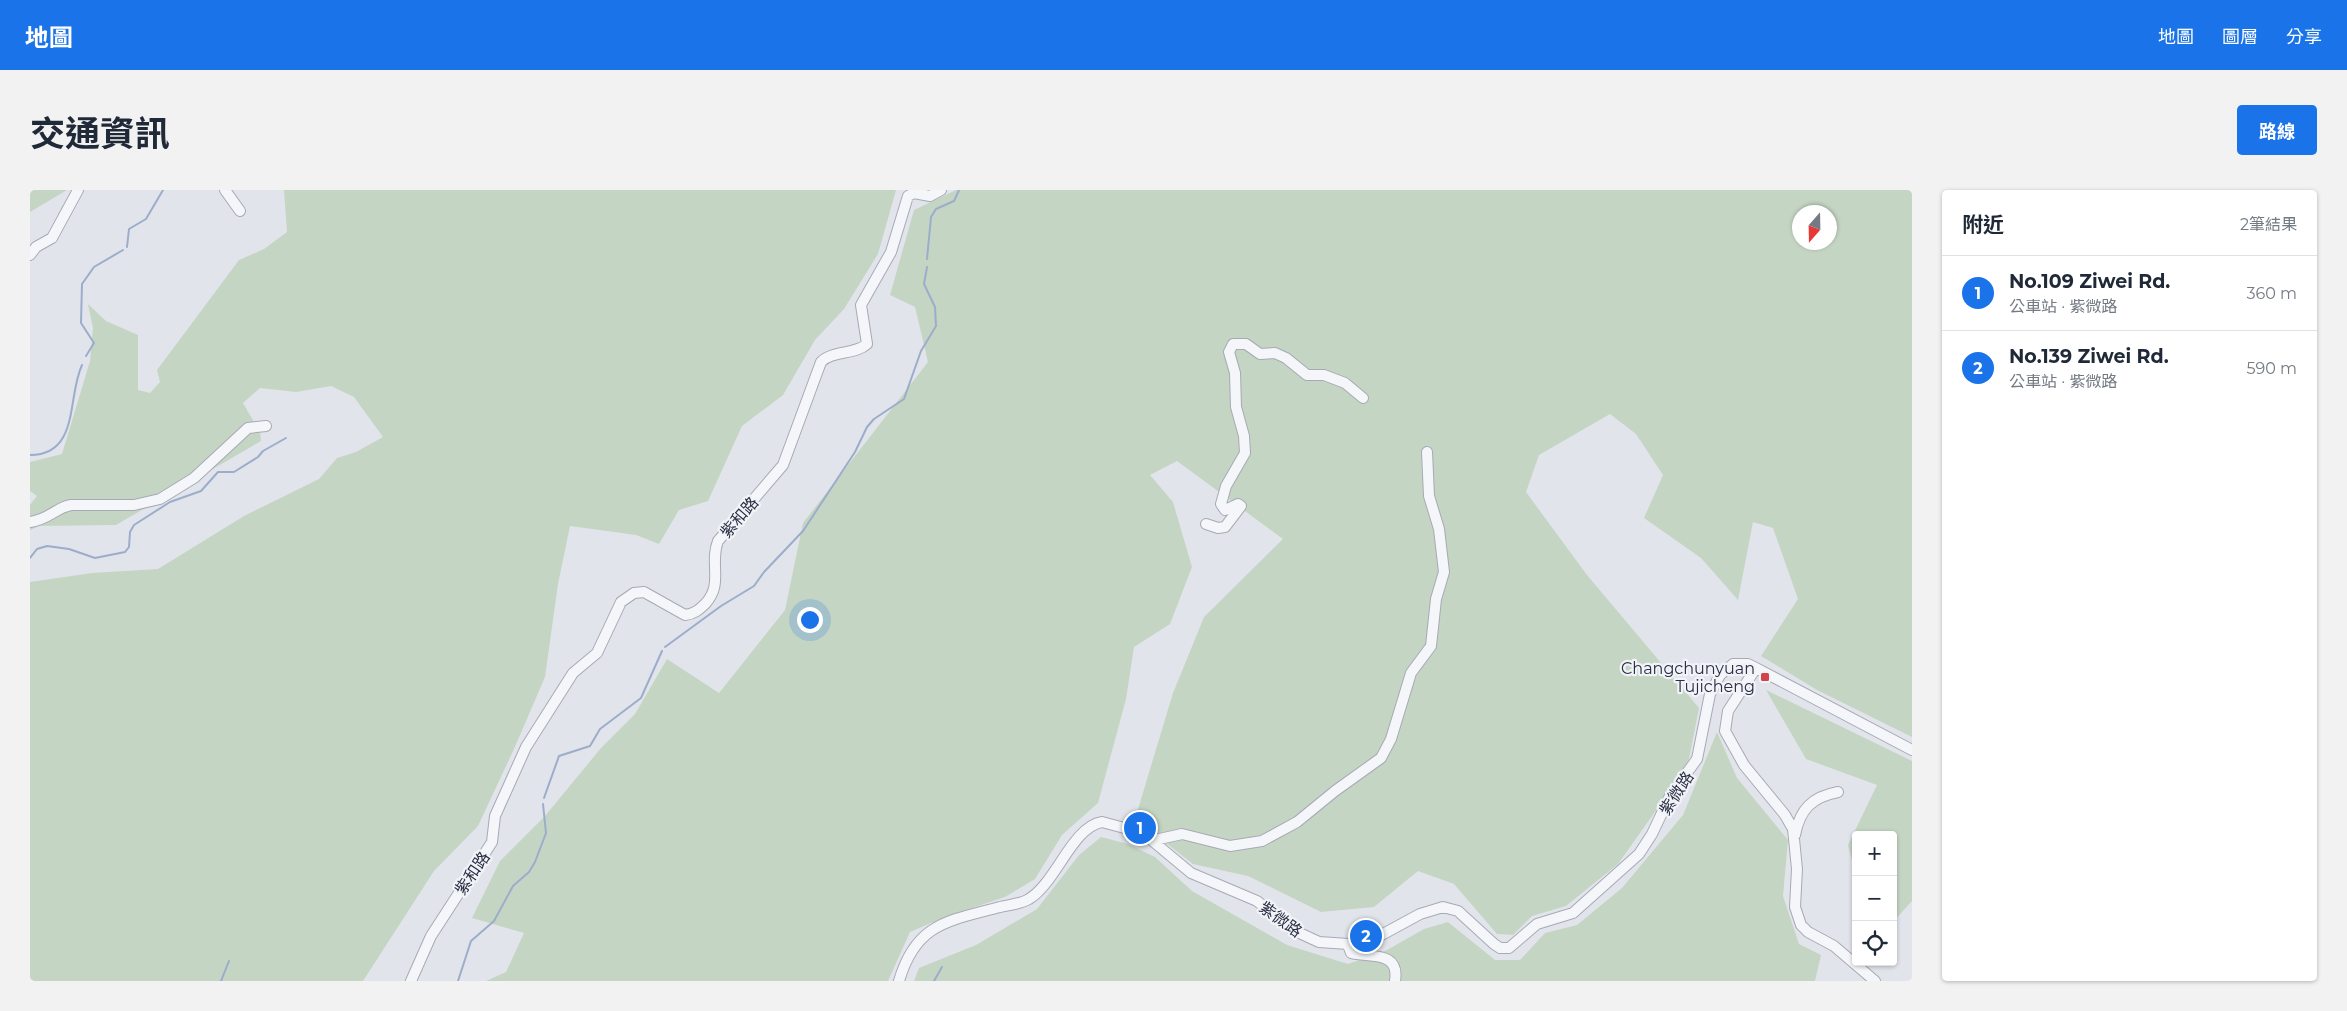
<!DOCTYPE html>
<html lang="zh-TW">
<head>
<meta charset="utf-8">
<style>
  body { margin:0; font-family:Montserrat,"Noto Sans TC",sans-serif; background:#f2f2f3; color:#1f2937 }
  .controls { position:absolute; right:15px; bottom:15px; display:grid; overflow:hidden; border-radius:5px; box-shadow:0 1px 4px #0004 }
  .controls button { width:45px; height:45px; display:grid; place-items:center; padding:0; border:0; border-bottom:1px solid #e0e1e3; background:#fff; color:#1f2937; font:25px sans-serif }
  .compass { position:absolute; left:1762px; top:15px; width:45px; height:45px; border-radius:50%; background:#fff; box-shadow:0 1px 4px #0004; rotate:200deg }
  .you { position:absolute; left:779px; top:429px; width:18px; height:18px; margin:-12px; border:4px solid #fff; border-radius:50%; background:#1a73e8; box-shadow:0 0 0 8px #1a73e833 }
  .badge { display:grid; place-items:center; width:32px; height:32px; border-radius:50%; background:#1a73e8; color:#fff; font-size:16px; font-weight:700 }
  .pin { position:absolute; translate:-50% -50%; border:2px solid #fff; box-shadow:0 1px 5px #0006 }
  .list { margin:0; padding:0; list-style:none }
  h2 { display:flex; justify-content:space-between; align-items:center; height:65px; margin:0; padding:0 20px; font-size:21px }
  h2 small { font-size:16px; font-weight:400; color:#747a83 }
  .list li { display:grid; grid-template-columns:32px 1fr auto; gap:15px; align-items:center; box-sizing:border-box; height:75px; padding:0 20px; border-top:1px solid #e0e1e3 }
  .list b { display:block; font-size:19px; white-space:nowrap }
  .list p { margin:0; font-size:16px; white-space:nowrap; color:#747a83 }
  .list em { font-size:16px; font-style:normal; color:#747a83 }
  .icon { flex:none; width:28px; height:28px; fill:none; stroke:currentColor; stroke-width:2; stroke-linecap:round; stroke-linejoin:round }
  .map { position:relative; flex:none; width:1882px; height:791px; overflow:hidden; border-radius:5px }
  header { display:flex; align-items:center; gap:30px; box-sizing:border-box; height:70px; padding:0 25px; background:#1a73e8; color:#fff }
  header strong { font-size:24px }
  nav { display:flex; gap:28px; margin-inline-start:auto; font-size:18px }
  .intro { display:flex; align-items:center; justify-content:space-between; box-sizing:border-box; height:120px; padding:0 30px }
  h1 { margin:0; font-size:35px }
  .button { padding:12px 22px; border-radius:5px; background:#1a73e8; color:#fff; font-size:18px; font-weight:700 }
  main { display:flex; gap:30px; padding:0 30px }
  aside { flex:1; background:#fff; border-radius:5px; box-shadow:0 1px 4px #0004 }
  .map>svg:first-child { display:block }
  .green { fill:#c5d5c3; fill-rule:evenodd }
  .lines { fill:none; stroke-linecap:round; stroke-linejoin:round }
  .stream { stroke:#9cadcb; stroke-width:2 }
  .minor-casing { stroke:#a7aab5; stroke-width:12 }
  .minor { stroke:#f5f6f9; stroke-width:10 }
  .poi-dot { fill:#d14548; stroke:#f2f3f8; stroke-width:2 }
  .labels { text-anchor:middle; stroke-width:4.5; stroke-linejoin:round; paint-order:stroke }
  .street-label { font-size:16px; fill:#292f43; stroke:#f2f3f8 }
  .poi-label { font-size:16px; fill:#292f43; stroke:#f2f3f8; text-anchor:end }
</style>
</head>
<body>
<header>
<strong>地圖</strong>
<nav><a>地圖</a><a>圖層</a><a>分享</a></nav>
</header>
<div class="intro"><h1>交通資訊</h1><a class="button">路線</a></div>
<main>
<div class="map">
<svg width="1882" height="791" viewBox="0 0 1882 791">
  <rect width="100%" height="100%" fill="#e2e4eb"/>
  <!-- green -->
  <path class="green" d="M0 0H37L0 22Z
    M254 0H866L848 64 814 119 785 150 753 205 712 236 678 311 649 320 629 354 606 345 540 336 528 394 515 487 484 559 448 636 404 681 333 791H0V392L62 383 128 379 214 326 289 289 307 268 326 262 353 247 324 207 301 196 266 202 230 198 213 213 230 242 231 251 86 335 9 336 0 340V315L7 306 0 301V272L32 264 60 171 63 138 58 114 76 131 108 145V200L120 203 130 192 127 180 209 70 234 59 257 42Z
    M926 0H1882V547L1787 500 1731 466 1768 409 1743 338 1723 332 1708 410 1671 368 1614 328 1633 285 1606 244 1580 224 1509 265 1496 302 1557 385 1669 518 1659 569 1642 598 1588 674 1536 716 1502 726 1483 745 1467 744 1424 694 1388 681 1344 717 1291 722 1218 686 1163 674 1105 629 1143 503 1174 427 1253 349 1147 271 1120 285 1143 312 1162 377 1140 434 1104 457 1096 509 1068 613 1032 645 1005 689 975 707 915 727 880 742 858 791H456L476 782 494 743 442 728 470 671 515 626 571 558 605 524 637 469 689 503 755 420 773 333 898 172 885 117 860 105 884 20ZM1770 22H1800V52H1770Z
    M1736 500 1882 571V711L1863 732V645H1826V687L1818 655 1847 595 1776 569Z
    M1687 542 1707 588 1758 650 1753 706 1769 754 1791 765 1785 791H884L889 778 946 755 1007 719 1049 665 1071 647 1098 654 1125 667 1162 701 1257 755 1318 774 1357 760 1394 739 1418 732 1465 770H1490L1515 743 1547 735 1592 698 1653 625Z"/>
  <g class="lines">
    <!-- stream -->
    <path class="stream" d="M97 57 99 39 116 29 133 0
      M897 69 901 27 906 19 924 11 929 0
      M56 166 64 153 51 133 52 94 64 77 93 60
      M0 265C50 265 37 206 52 175
      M0 368 7 359 17 356 39 359 65 368 95 362 99 357 100 342 104 335 140 312 171 301 188 282H204L228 267 233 261 256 248
      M635 457 691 416 724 396 734 382 773 341 825 262 837 237 844 229 874 209 891 161 906 136 905 117 894 94 897 77
      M514 608 529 566 560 556 570 539 611 508 632 461
      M191 791 199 771
      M428 791 441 751 464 731 483 696 499 682 505 672 516 643 513 614
      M904 791 912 777"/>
    <defs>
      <path id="minor" d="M195 0 210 21
        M0 65 6 57 22 48 48 0
        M0 332C20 329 25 318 41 315H104L130 309 164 288 218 238 236 236
        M1176 334 1188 338 1195 337 1211 316 1208 314 1195 320 1191 314 1196 296 1215 263 1214 246 1206 217 1205 183 1199 162 1203 154H1216L1230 164 1245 163 1256 168 1277 185H1294L1315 193 1333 208
        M1726 478 1698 521 1695 541 1714 575 1755 625 1763 639 1767 679 1765 717 1771 735 1778 742 1804 756 1845 791
        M1765 645C1770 619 1782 607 1808 602
        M1125 650 1152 644 1200 656 1232 651 1267 632 1305 601 1351 568 1361 549 1381 483 1401 456 1406 409 1414 382 1409 339 1399 306 1397 262
        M1318 755 1321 763C1339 768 1370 760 1365 791
        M381 791 401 746 462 652 465 626 496 557 543 483 567 463 591 412 604 403 614 402 655 425C664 424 669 420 675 414 694 394 679 374 688 351L753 275 791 172C803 160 825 165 837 154L831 115 861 62 878 6 884 3 900 6 911 0
        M869 791C886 733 918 731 970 717 979 715 991 714 999 709 1026 693 1042 637 1072 632L1113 643 1161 683 1227 711 1263 740 1289 752 1333 755 1390 724 1413 717 1428 721 1464 754 1470 758H1479L1507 734 1543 723 1609 664 1622 644 1640 606 1667 569 1680 504 1690 485 1703 474H1718L1726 478 1882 560"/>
    </defs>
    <!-- minor casing -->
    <use href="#minor" class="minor-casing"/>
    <!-- minor -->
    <use href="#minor" class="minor"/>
  </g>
  <!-- markers -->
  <rect class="poi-dot" x="1730" y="482" width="10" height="10" rx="2.5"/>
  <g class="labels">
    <!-- street labels -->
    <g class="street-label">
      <text transform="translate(709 327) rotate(-49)" y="6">紫和路</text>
      <text transform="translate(1646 603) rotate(-57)" y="6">紫微路</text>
      <text transform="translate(442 683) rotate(-56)" y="6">紫和路</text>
      <text transform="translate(1251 729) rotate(36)" y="6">紫微路</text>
    </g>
    <!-- poi labels -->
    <g class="poi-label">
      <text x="1725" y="484">Changchunyuan<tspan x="1725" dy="18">Tujicheng</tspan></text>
    </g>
  </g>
</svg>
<div class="controls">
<button>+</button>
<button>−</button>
<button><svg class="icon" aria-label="locate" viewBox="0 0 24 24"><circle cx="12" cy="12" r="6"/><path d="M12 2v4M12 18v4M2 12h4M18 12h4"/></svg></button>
</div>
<svg class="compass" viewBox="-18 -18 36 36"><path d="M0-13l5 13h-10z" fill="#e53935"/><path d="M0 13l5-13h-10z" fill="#747a83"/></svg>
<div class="you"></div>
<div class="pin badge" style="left:1110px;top:638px">1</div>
<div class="pin badge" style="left:1336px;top:746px">2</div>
</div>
<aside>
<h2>附近<small>2筆結果</small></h2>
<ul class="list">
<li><span class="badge">1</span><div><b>No.109 Ziwei Rd.</b><p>公車站 · 紫微路</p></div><em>360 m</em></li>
<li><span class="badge">2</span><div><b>No.139 Ziwei Rd.</b><p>公車站 · 紫微路</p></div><em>590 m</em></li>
</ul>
</aside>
</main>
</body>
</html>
